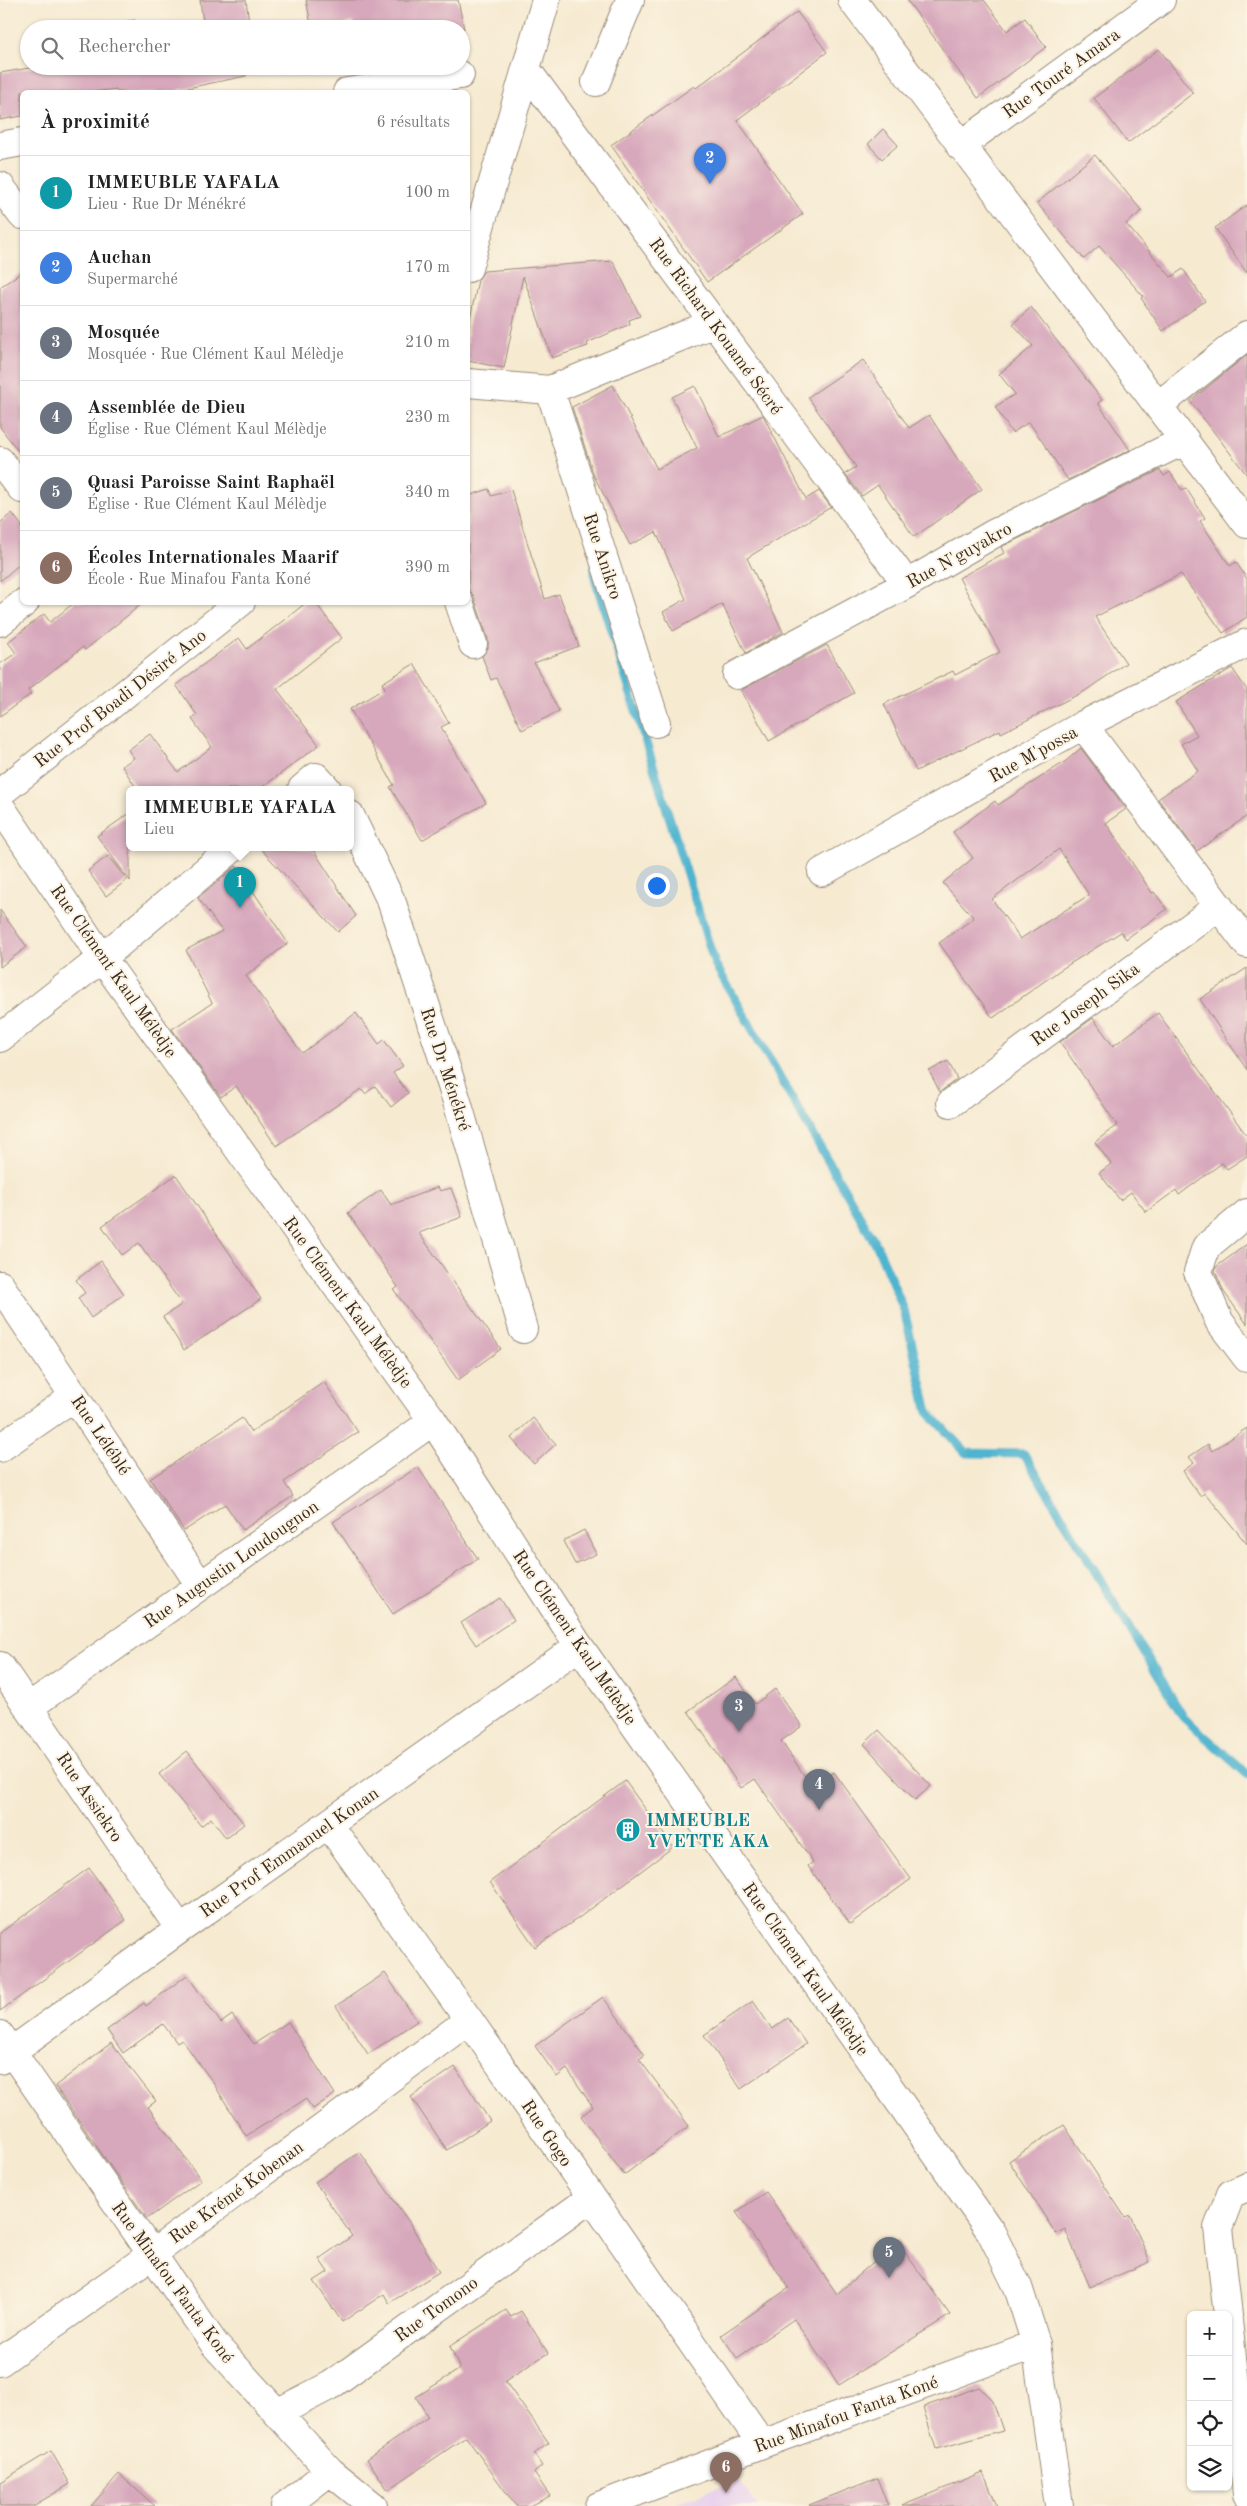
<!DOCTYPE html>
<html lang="fr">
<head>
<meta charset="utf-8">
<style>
  body { margin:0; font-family:"Old Standard TT",serif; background:#f2f2f2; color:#222 }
  .controls { position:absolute; right:15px; bottom:15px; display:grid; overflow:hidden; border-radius:8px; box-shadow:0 1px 4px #0004 }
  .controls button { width:45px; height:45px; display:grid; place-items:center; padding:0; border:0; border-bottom:1px solid #e0e0e0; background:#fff; color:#222; font:25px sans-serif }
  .you { position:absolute; left:656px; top:885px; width:18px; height:18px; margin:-12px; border:4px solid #fff; border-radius:50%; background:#1a73e8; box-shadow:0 0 0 8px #1a73e833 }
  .badge { display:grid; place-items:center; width:32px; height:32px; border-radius:50%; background:#b45309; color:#fff; font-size:16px; font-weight:700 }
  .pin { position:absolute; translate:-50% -41px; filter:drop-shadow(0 1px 2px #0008) }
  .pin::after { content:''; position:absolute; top:26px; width:18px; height:15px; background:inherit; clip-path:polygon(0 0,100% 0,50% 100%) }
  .popup { position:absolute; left:126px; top:786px; width:228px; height:65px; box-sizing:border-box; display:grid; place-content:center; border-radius:8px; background:#fff; filter:drop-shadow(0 1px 4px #0005); font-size:16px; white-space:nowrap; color:#767676 }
  .popup b { font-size:19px; color:#222 }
  .popup::after { content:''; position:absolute; left:50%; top:100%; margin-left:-10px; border:10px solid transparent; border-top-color:#fff }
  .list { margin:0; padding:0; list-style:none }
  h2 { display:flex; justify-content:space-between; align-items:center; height:65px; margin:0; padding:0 20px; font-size:21px }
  h2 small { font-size:16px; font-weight:400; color:#767676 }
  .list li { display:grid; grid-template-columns:32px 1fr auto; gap:15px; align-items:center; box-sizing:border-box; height:75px; padding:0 20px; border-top:1px solid #e0e0e0 }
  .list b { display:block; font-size:19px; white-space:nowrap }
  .list p { margin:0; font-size:16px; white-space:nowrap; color:#767676 }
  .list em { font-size:16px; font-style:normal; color:#767676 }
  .icon { flex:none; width:28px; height:28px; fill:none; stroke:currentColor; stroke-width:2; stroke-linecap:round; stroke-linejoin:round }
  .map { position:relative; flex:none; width:1247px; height:2506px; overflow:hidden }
  .search { position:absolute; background:#fff; box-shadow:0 1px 4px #0004; left:20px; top:20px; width:450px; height:55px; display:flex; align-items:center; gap:12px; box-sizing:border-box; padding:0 18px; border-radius:28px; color:#767676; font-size:19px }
  .panel { position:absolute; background:#fff; box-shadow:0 1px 4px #0004; left:20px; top:90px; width:450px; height:515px; border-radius:8px }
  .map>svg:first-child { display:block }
  .built { fill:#e8d2ee }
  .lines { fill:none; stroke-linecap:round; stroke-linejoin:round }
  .stream { stroke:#50b4cf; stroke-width:9 }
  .building { fill:#d7a8bc; fill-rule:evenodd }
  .minor-casing { stroke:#988a78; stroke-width:30 }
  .minor { stroke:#fff; stroke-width:28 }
  .labels { text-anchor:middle; stroke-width:4; stroke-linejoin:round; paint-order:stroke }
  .street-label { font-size:18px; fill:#3b2a1e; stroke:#fcf5e5 }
  .culture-label { font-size:18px; font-weight:bold; fill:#0d838f; stroke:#fcf5e5; text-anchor:start }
</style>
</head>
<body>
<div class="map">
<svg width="1247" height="2506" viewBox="0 0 1247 2506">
  <rect width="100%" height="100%" fill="#fcf5e5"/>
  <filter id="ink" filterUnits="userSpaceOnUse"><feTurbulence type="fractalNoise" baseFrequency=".02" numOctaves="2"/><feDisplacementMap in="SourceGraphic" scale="10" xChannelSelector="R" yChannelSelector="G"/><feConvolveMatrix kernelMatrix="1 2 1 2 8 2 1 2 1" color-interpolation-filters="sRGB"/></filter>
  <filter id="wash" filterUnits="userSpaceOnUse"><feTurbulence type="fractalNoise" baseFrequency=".0096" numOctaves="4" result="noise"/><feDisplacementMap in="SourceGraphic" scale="20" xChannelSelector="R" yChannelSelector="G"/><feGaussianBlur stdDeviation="1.12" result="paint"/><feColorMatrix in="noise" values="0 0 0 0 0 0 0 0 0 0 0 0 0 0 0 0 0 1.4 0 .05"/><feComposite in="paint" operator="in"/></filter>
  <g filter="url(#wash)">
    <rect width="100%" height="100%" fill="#f6ead1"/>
    <!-- built -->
    <path class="built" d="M737 2479 758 2506H670L692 2498Z"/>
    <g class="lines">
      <!-- stream -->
      <path class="stream" d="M595 566V579L715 964 878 1248 904 1310 928 1412 966 1453 1024 1454 1184 1718 1247 1774"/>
    </g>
    <g id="blocks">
      <!-- building -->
      <path class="building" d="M200 0H246L249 22 204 29Z
        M306 0H458L464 29H355L354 22 312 29Z
        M907 0H984L1007 31 1025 18 1046 47 978 98Z
        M797 12 827 52 737 120 803 214 707 282 611 145 694 86 696 88Z
        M135 20 137 29H104V25Z
        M1159 49 1193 93 1128 143 1094 98Z
        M41 66H245L246 76 168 92H117L116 89 92 92H22V116L0 120V73Z
        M883 129 898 145 882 159 868 144Z
        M1095 155 1142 211 1126 224 1171 277 1183 269 1205 301 1163 331 1141 298 1143 296 1099 246 1084 259 1037 203Z
        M1247 205V273L1215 228Z
        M613 261 640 316 629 320 630 324 587 343 588 346 552 358 523 276 504 368 468 361V329L478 280 484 271Z
        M22 272V456L0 427V287Z
        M1031 307 1102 400 1098 403 1130 450 1068 480 1029 422 1012 433 995 407 1015 394 999 374 1033 346 1013 324Z
        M1247 355V475L1190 401Z
        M863 360 909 428 929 415 960 463 962 462 982 489 914 537 878 485 862 496 845 474 856 467 808 397Z
        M613 385 657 469 697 448 672 397 695 386 719 437 763 415 806 499 819 491 831 507 747 558 783 632 746 653 722 604 673 631 663 612 686 599 656 532 630 545 594 476 572 407Z
        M1160 470 1164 476 1170 472 1182 490 1186 488 1205 518 1200 521 1230 566 1236 562 1247 579V617L1223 633 1181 574 1095 617 1126 663 1085 691 1001 733 1000 730 916 771 884 704 953 671 955 675 1000 652 959 578 1004 553 1001 547Z
        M489 489 491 496 511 490 545 599 559 594 579 646 534 663 559 711 522 730 496 678 491 680 482 656 488 648V639L474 597 468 588V496Z
        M12 513 22 526V562L0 581V523Z
        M75 602H144L85 650 83 647 47 675 28 690 31 694 0 716V664L16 653 8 642 44 614 50 622Z
        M307 602H315L342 638 277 689 319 745 260 789H137L122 766 134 758 128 750 150 734 178 772 212 747 192 719 197 715 176 685 239 638 247 649Z
        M827 645 854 693 769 741 741 690Z
        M414 664 449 723 441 727 486 803 422 840 390 787 394 785 350 709 385 688 382 683Z
        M1232 668 1247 690V816L1197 851 1158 799 1198 771 1181 744 1197 735 1176 702Z
        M1081 748 1126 809 1106 823 1152 893 1154 892 1167 909 1126 939 1121 932 1060 970 993 1018 939 943 974 918 943 883 973 858 953 832 995 801 998 805 1066 761ZM1059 849 1089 895 1020 939 992 899Z
        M130 813V881L97 836Z
        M259 847H296L314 851 356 916 338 932Z
        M108 856 127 880 106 896 88 871Z
        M236 866 288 943 246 976 302 1053 356 1013 379 1044 384 1040 403 1066 393 1073 408 1093 391 1107 375 1086 365 1094 361 1089 276 1146 236 1086 221 1097 172 1029 212 1003 186 950 222 931 198 898Z
        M0 910 27 947 0 967Z
        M1247 968V1070L1200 999Z
        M1158 1013 1247 1136V1156L1227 1169 1222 1163 1179 1195 1176 1190 1146 1212 1131 1192 1120 1200 1099 1173 1111 1164 1095 1142 1117 1125 1060 1042 1093 1018 1113 1046Z
        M948 1061 957 1079 940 1092 929 1071Z
        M176 1175 261 1299 184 1350 163 1317 182 1304 139 1243 122 1255 102 1226Z
        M438 1187 440 1191 451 1188 462 1217 419 1233 501 1349 458 1380 394 1290 398 1287 348 1213 381 1190 391 1205Z
        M1247 1244V1324L1224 1292 1215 1271 1216 1267Z
        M101 1261 124 1294 91 1318 78 1298 85 1293 76 1280Z
        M324 1382 358 1432 284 1482 293 1496 243 1530 225 1504 184 1531 150 1479 242 1418 251 1432Z
        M533 1418 556 1444 534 1464 511 1438Z
        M1247 1428V1544L1205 1493 1200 1496 1183 1471 1194 1463 1189 1457 1208 1444 1212 1451Z
        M418 1467 478 1559 393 1614 333 1522Z
        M584 1530 596 1554 575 1564 563 1541Z
        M500 1598 514 1620 476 1645 461 1623Z
        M736 1677 755 1704 775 1689 802 1726 781 1741 812 1787 834 1772 911 1879 850 1924 808 1866 813 1862 755 1779 741 1788 688 1711Z
        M879 1730 931 1786 915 1800 864 1744Z
        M187 1751 244 1824 226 1838 211 1818 201 1826 159 1774Z
        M625 1781 673 1847 580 1917 535 1947 490 1882Z
        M89 1868 126 1920 0 2011V1933Z
        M385 1973 417 2021 368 2054 336 2006Z
        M187 1975 221 2023 232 2015 254 2044 288 2022 335 2094 313 2109 306 2099 246 2136 212 2081 182 2040 177 2043 163 2024 123 2053 107 2030 144 2003 146 2006Z
        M603 1997 645 2055 639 2059 689 2126 624 2175 581 2116 593 2107 567 2069 557 2077 535 2046Z
        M753 2001 772 2029 788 2018 806 2044 741 2089 704 2035Z
        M111 2043 156 2101 148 2107 201 2180 147 2219 55 2086Z
        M455 2067 490 2121 447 2150 411 2097Z
        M1064 2125 1125 2217 1130 2215 1150 2262 1090 2287 1065 2229 1056 2234 1009 2161Z
        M360 2152 409 2222 439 2272 389 2303 384 2294 342 2322 314 2281 328 2272 319 2259 352 2236 315 2182Z
        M766 2192 837 2294 897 2241 950 2315 839 2385 794 2319 737 2358 721 2335 789 2288 736 2212Z
        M506 2310 511 2317 521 2311 548 2353 505 2381 549 2443 534 2454 542 2466 534 2473 550 2496 529 2506H516L466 2437 388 2490 367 2459 428 2417 416 2397 460 2369 450 2346Z
        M979 2387 993 2401 1003 2431 936 2449 923 2407Z
        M51 2451 70 2484 33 2506H0V2482Z
        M983 2472 997 2506H902Z
        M119 2474 155 2506H91Z
        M877 2478 888 2506H810L809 2505Z"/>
    </g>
  </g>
  <g filter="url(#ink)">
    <use href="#blocks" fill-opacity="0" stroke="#988a78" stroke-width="1"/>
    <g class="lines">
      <defs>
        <path id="minor" d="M852 0 1247 524
          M526 69 907 584
          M596 82 630 0
          M347 92 460 75
          M0 146 22 142
          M960 146 1161 0
          M0 186 22 215
          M468 268 546 0
          M468 383 550 390 714 323
          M550 390 656 723
          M1159 405 1247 335
          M0 461 22 489
          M459 602 473 644
          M0 622 25 602
          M737 675 907 584 993 534 1185 440
          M1083 725 1247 944
          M302 789 316 777 327 789
          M0 793 241 602
          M0 806 102 958 433 1421 579 1646 991 2232 1018 2287 1036 2344 1059 2506
          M350 815 392 903 456 1098 523 1329
          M822 872 1083 725 1247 643
          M0 1038 102 958 234 847
          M951 1103 1219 906
          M1247 1213 1206 1247 1198 1272 1219 1321 1247 1358
          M0 1285 200 1585
          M0 1448 75 1396
          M0 1666 180 1929
          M29 1707 433 1421
          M329 1825 469 2020 762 2444
          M0 2035 215 2345 330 2471 373 2506
          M0 2060 180 1929 579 1646
          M1228 2315 1218 2228 1231 2194 1247 2187
          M1228 2321 1247 2494
          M0 2362 151 2255 469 2020
          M277 2413 331 2385 591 2198
          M285 2506 330 2471
          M599 2506 762 2444 1036 2344"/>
      </defs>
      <!-- minor casing -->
      <use href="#minor" class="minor-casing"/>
      <!-- minor -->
      <use href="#minor" class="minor"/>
    </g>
  </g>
  <!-- icons -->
  <defs>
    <symbol id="building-disc" viewBox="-11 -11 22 22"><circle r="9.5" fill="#0f9aa8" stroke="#fcf5e5"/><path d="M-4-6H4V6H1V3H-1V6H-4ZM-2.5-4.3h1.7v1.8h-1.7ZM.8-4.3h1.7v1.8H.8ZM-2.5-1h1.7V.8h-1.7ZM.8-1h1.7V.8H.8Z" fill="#fff"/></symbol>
  </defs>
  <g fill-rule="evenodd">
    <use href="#building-disc" x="614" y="1816" width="28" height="28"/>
  </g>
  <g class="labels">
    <!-- street labels -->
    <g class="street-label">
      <text transform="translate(1061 73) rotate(-36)" y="6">Rue Touré Amara</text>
      <text transform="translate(716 326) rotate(54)" y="6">Rue Richard Kouamé Sécré</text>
      <text transform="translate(959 555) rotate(-29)" y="6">Rue N'guyakro</text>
      <text transform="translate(603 556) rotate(72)" y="6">Rue Anikro</text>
      <text transform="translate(120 698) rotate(-38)" y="6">Rue Prof Boadi Désiré Ano</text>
      <text transform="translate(1033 754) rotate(-29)" y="6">Rue M'possa</text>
      <text transform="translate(114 971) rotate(55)" y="6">Rue Clément Kaul Mélèdje</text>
      <text transform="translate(1085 1004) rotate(-36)" y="6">Rue Joseph Sika</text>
      <text transform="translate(446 1069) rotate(72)" y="6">Rue Dr Ménékré</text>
      <text transform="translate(348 1302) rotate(54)" y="6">Rue Clément Kaul Mélèdje</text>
      <text transform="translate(101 1435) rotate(56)" y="6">Rue Léléblé</text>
      <text transform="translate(231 1564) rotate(-35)" y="6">Rue Augustin Loudougnon</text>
      <text transform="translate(575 1637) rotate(56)" y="6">Rue Clément Kaul Mélèdje</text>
      <text transform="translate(90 1797) rotate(56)" y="6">Rue Assiekro</text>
      <text transform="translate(289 1852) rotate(-35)" y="6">Rue Prof Emmanuel Konan</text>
      <text transform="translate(806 1969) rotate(55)" y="6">Rue Clément Kaul Mélèdje</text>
      <text transform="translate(547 2133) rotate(56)" y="6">Rue Gogo</text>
      <text transform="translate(236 2192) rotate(-36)" y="6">Rue Krémé Kobenan</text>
      <text transform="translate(173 2282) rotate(54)" y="6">Rue Minafou Fanta Koné</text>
      <text transform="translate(436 2309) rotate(-36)" y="6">Rue Tomono</text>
      <text transform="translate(846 2414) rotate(-20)" y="6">Rue Minafou Fanta Koné</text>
    </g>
    <!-- culture labels -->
    <g class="culture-label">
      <text x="646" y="1826">IMMEUBLE<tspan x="646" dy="21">YVETTE AKA</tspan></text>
    </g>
  </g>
</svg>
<div class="controls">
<button>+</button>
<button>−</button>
<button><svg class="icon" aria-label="locate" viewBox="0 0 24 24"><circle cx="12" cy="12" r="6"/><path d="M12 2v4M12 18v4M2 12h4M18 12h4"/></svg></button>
<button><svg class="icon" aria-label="layers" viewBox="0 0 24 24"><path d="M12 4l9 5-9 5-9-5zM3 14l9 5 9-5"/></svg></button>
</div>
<div class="you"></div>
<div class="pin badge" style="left:240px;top:908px;background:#0f9aa8">1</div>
<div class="popup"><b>IMMEUBLE YAFALA</b>Lieu</div>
<div class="pin badge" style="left:710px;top:184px;background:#3f7fe0">2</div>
<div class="pin badge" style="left:739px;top:1732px;background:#6b7280">3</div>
<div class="pin badge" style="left:819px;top:1810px;background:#6b7280">4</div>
<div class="pin badge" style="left:889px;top:2278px;background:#6b7280">5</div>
<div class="pin badge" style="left:726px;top:2493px;background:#8d6e63">6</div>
<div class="search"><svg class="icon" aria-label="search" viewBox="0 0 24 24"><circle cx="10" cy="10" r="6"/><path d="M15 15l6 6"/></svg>Rechercher</div>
<section class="panel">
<h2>À proximité<small>6 résultats</small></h2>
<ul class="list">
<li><span class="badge" style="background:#0f9aa8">1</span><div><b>IMMEUBLE YAFALA</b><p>Lieu · Rue Dr Ménékré</p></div><em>100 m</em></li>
<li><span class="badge" style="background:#3f7fe0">2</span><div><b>Auchan</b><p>Supermarché</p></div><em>170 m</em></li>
<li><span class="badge" style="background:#6b7280">3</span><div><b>Mosquée</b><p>Mosquée · Rue Clément Kaul Mélèdje</p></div><em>210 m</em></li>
<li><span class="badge" style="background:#6b7280">4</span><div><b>Assemblée de Dieu</b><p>Église · Rue Clément Kaul Mélèdje</p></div><em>230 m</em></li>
<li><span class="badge" style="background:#6b7280">5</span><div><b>Quasi Paroisse Saint Raphaël</b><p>Église · Rue Clément Kaul Mélèdje</p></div><em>340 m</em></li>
<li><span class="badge" style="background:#8d6e63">6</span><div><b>Écoles Internationales Maarif</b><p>École · Rue Minafou Fanta Koné</p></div><em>390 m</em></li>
</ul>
</section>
</div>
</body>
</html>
